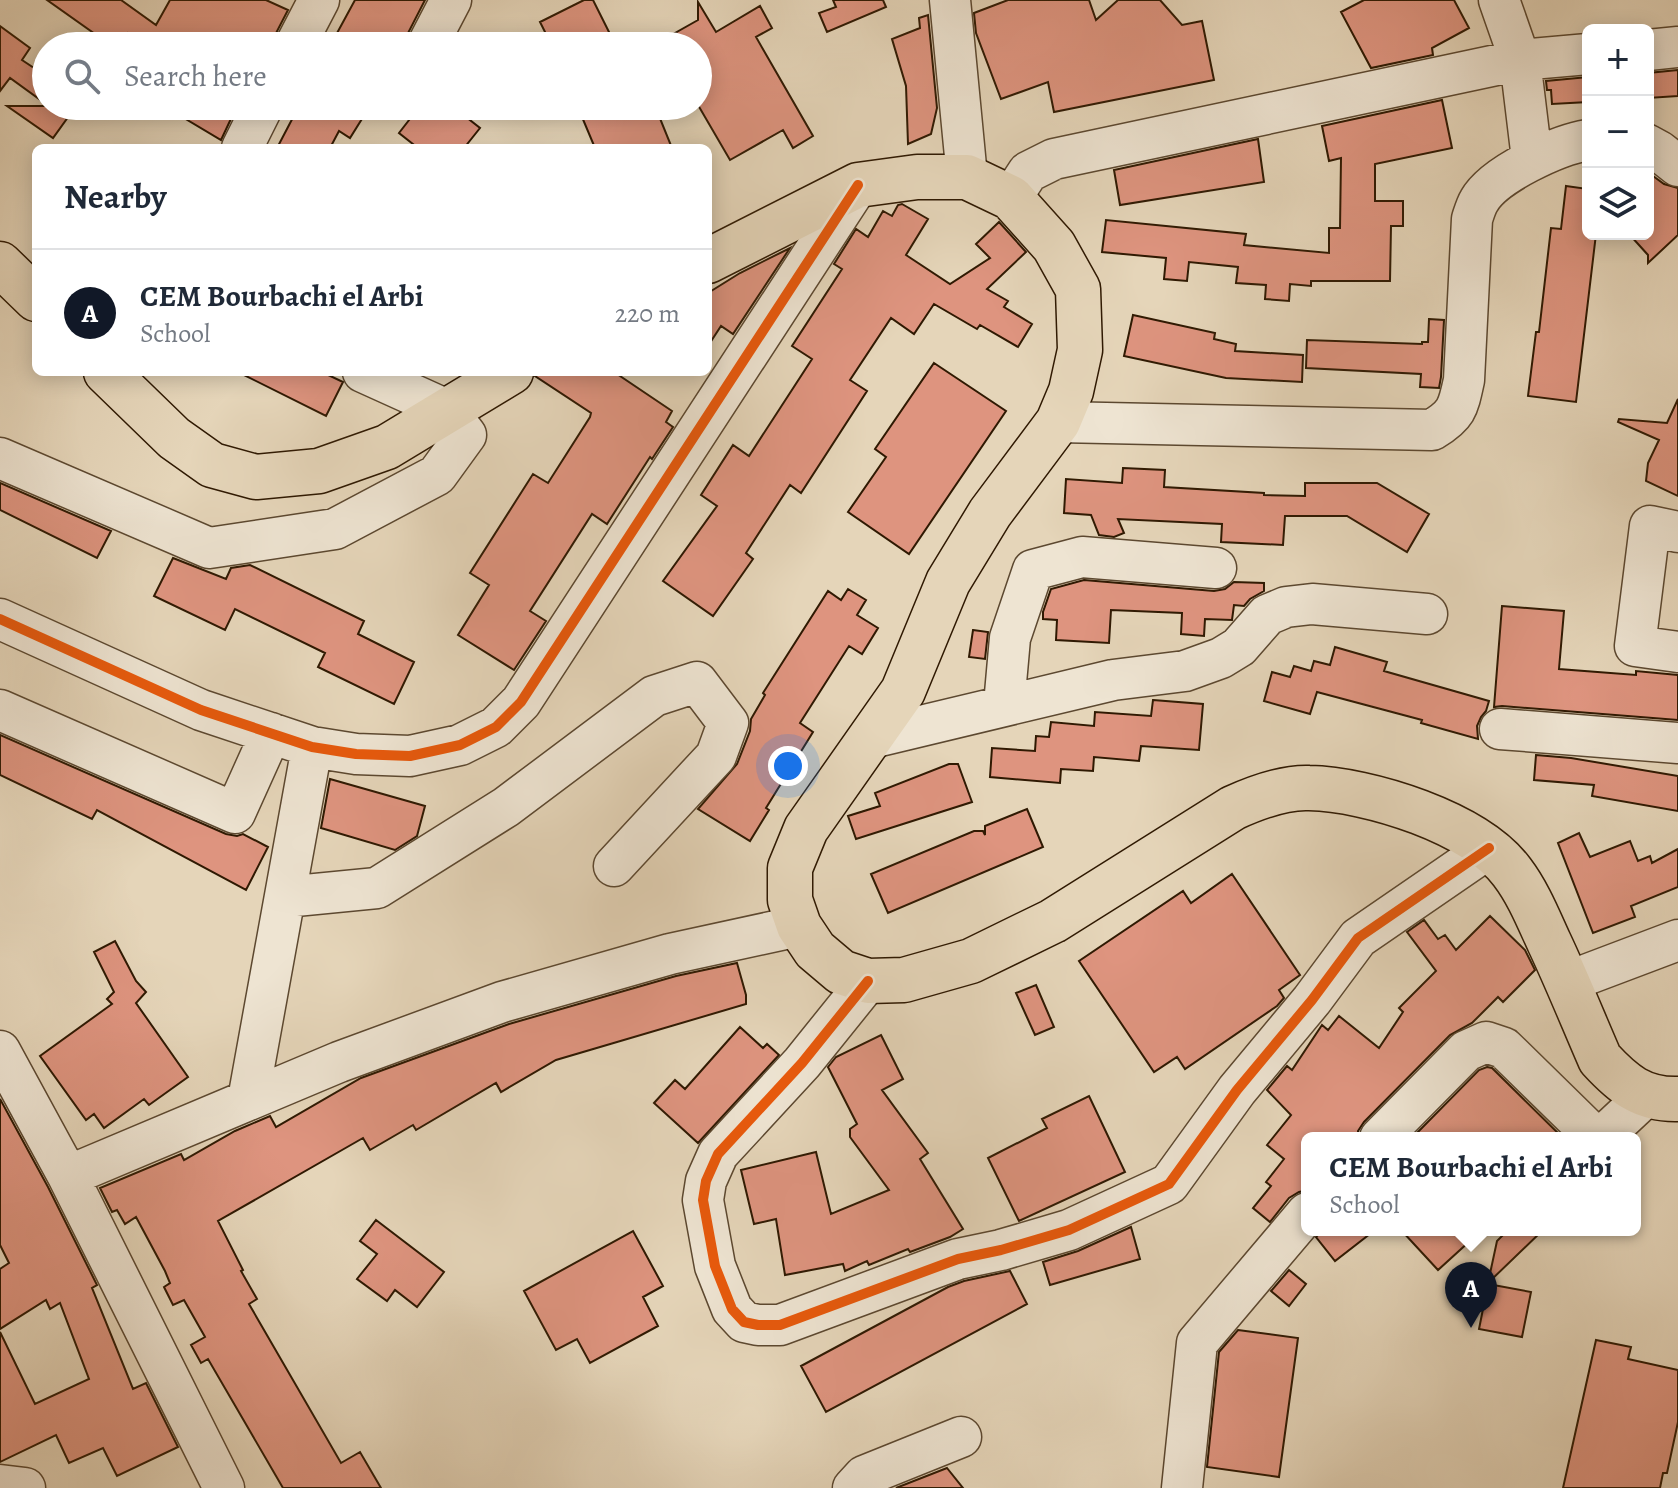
<!DOCTYPE html>
<html lang="en">
<head>
<meta charset="utf-8">
<style>
  body { margin:0; font-family:Alegreya,serif; background:#f6f6f7; color:#1f2937 }
  .controls { position:absolute; right:24px; top:24px; display:grid; overflow:hidden; border-radius:12px; box-shadow:0 4px 20px #0003 }
  .controls button { width:72px; height:72px; display:grid; place-items:center; padding:0; border:0; border-bottom:2px solid #e0e1e3; background:#fff; color:#1f2937; font:40px sans-serif }
  .you { position:absolute; left:788px; top:766px; width:28px; height:28px; margin:-20px; border:6px solid #fff; border-radius:50%; background:#1a73e8; box-shadow:0 0 0 12px #1a73e833 }
  .badge { display:grid; place-items:center; width:52px; height:52px; border-radius:50%; background:#111827; color:#fff; font-size:26px; font-weight:700 }
  .pin { position:absolute; translate:-50% -66px; filter:drop-shadow(0 2px 4px #0008) }
  .pin::after { content:''; position:absolute; top:42px; width:28px; height:24px; background:inherit; clip-path:polygon(0 0,100% 0,50% 100%) }
  .popup { position:absolute; left:1301px; top:1132px; width:340px; height:104px; box-sizing:border-box; display:grid; place-content:center; border-radius:12px; background:#fff; filter:drop-shadow(0 2px 6px #0005); font-size:26px; white-space:nowrap; color:#747a83 }
  .popup b { font-size:30px; color:#1f2937 }
  .popup::after { content:''; position:absolute; left:50%; top:100%; margin-left:-16px; border:16px solid transparent; border-top-color:#fff }
  .list { margin:0; padding:0; list-style:none }
  h2 { display:flex; justify-content:space-between; align-items:center; height:104px; margin:0; padding:0 32px; font-size:34px }
  h2 small { font-size:26px; font-weight:400; color:#747a83 }
  .list li { display:grid; grid-template-columns:52px 1fr auto; gap:24px; align-items:center; box-sizing:border-box; height:128px; padding:0 32px; border-top:2px solid #e0e1e3 }
  .list b { display:block; font-size:30px; white-space:nowrap }
  .list p { margin:0; font-size:26px; white-space:nowrap; color:#747a83 }
  .list em { font-size:26px; font-style:normal; color:#747a83 }
  .icon { flex:none; width:44px; height:44px; fill:none; stroke:currentColor; stroke-width:2; stroke-linecap:round; stroke-linejoin:round }
  .map { position:relative; flex:none; width:1678px; height:1488px; overflow:hidden }
  .search { position:absolute; background:#fff; box-shadow:0 4px 20px #0003; left:32px; top:32px; width:680px; height:88px; display:flex; align-items:center; gap:20px; box-sizing:border-box; padding:0 28px; border-radius:44px; color:#747a83; font-size:30px }
  .panel { position:absolute; background:#fff; box-shadow:0 4px 20px #0003; left:32px; top:144px; width:680px; height:232px; border-radius:12px }
  .map>svg:first-child { display:block }
  .building { fill:#de947f; stroke:#2f1902; stroke-width:2 }
  .lines { fill:none; stroke-linecap:round; stroke-linejoin:round }
  .minor-casing { stroke:#5c4830; stroke-width:43 }
  .major-casing { stroke:#2f1902; stroke-width:47 }
  .minor { stroke:#eee4d2; stroke-width:40 }
  .major { stroke:#e5d5b9; stroke-width:44 }
  .cycleway-casing { stroke:#eee4d2; stroke-width:15 }
  .cycleway { stroke:#e8590c; stroke-width:10 }
</style>
</head>
<body>
<div class="map">
<svg width="1678" height="1488" viewBox="0 0 1678 1488">
  <rect width="100%" height="100%" fill="#e5d5b9"/>
  <filter id="stains"><feTurbulence type="fractalNoise" baseFrequency=".0025" numOctaves="4"/><feColorMatrix values="0 0 0 0 .2 0 0 0 0 .09 0 0 0 0 .02 0 0 0 .5 -.17"/></filter>
  <radialGradient id="worn" r=".72"><stop offset=".6" stop-color="#630" stop-opacity="0"/><stop offset="1" stop-color="#630" stop-opacity=".3"/></radialGradient>
  <!-- building -->
  <path class="building" d="M47 0H121L156 25 170 0H266L288 10 275 35 272 46H144L145 44 128 33 119 46H112Z
    M355 0H425L407 35 404 46H330Z
    M584 0H593L616 46H552L540 22Z
    M833 0H883L886 7 827 32 819 13 836 7Z
    M1008 0H1089L1096 20 1118 0H1160L1182 25 1202 21 1214 80 1054 112 1048 82 1001 99 976 33 974 13Z
    M1364 0H1454L1469 28 1432 48 1433 55 1371 68 1341 12Z
    M698 2 716 32 760 6 772 28 756 37 813 136 793 148 783 130 730 160 698 105V46H652L698 20Z
    M928 15 937 108 931 134 908 144 906 86 892 39 920 28 919 18Z
    M0 26 30 48 22 60 46 76V104L10 78 0 91Z
    M1678 70V96L1648 98V73Z
    M1588 77V102L1552 104 1551 90H1547L1546 81Z
    M1442 100 1452 148 1375 164V201H1403V226H1391L1390 281H1311V286L1290 284 1289 301 1265 299 1266 285 1236 283 1238 267 1189 262 1187 281 1164 279 1166 258 1102 252 1106 220 1246 234 1244 245 1329 253V228H1340L1341 158 1329 161 1322 126Z
    M7 106H76L53 138Z
    M164 106H237L221 140Z
    M299 106H370L350 138 339 131 330 148H277Z
    M420 106H452L480 128 464 148H418L399 133Z
    M609 106H655L672 148H595L582 117Z
    M1258 139 1264 182 1120 205 1114 170Z
    M1653 176 1664 184 1678 188V235L1648 263V255L1629 234H1648V181Z
    M1566 186 1588 189V234H1596L1576 402 1528 396 1536 332H1539L1551 228 1561 229Z
    M902 204 928 219 906 255 950 284 990 258 976 244 999 222 1026 252 987 289 1008 301 1004 307 1032 324 1018 347 980 325 977 329 934 304 914 334 891 318 850 380 867 391 801 493 790 485 746 553 753 559 713 616 663 581 717 506 701 495 733 445 749 456 812 359 792 346 842 269 834 264 856 229 868 237 883 211 892 216 898 205Z
    M790 248 733 334 721 326 708 346V293L740 273Z
    M1133 315 1215 333 1214 339 1236 344 1235 351 1303 355 1302 382 1226 378 1124 356Z
    M1429 319 1444 320 1441 377 1439 388 1420 387 1421 374 1306 368 1307 340 1422 344V342H1428Z
    M934 363 1006 411 909 554 848 512 886 457 875 449Z
    M238 372H322L343 382 326 416Z
    M536 372H614L672 411 666 422 673 427 652 459 650 457 607 524 592 514 530 611 546 621 514 670 458 635 489 585 470 573 533 474 548 483 590 417 591 413 535 376Z
    M1678 399V496L1646 481 1648 463 1659 440 1618 422 1619 419 1667 423Z
    M1123 468 1165 470 1164 487 1264 493V495L1305 496V483H1377L1429 514 1407 552 1347 516H1285L1283 545 1221 542 1222 524 1118 519 1124 533 1114 537 1099 535 1091 515 1064 513 1066 479 1122 483Z
    M0 483 111 531 97 558 0 510Z
    M173 558 226 579 231 568 250 565 364 621 358 634 414 662 394 704 318 667 325 653 235 609 225 630 154 596Z
    M1084 580 1214 591 1225 589 1234 582 1264 583V591L1250 599 1244 606 1234 605 1232 620 1205 619 1204 636 1181 634 1182 613 1111 610 1109 643 1056 640 1057 620 1043 619V612L1051 589Z
    M848 589 866 600 857 615 878 628 862 654 849 646 800 723 813 732 766 808 769 810 750 841 698 809 737 764 750 731 751 719 765 695 763 693 828 591 841 600Z
    M1502 606 1564 611 1559 669 1636 675V671L1678 675V720L1502 706 1494 707Z
    M973 630 988 632 985 659 969 657Z
    M1335 647 1387 662 1384 671 1489 701 1486 711 1481 717 1477 726 1478 739 1421 723 1422 720 1317 692 1310 714 1264 701 1272 672 1290 677 1294 666 1311 671 1314 661 1330 665Z
    M1153 700 1203 704 1199 750 1141 746 1139 761 1094 757 1093 771 1061 769 1060 783 990 777 992 748 1035 751 1036 736 1049 737 1051 722 1094 726 1095 712 1151 716Z
    M0 735 226 834 237 836 243 834 268 847 246 890 97 810 92 819 0 775Z
    M1536 755 1571 758 1678 776V811L1592 796 1594 785 1534 780Z
    M949 764H958L972 802 856 839 848 816 880 806 875 793Z
    M330 779 425 806 417 836 395 850 321 828Z
    M1027 809 1043 847 888 913 871 874 974 831H983L985 835V826Z
    M1579 833 1590 857 1630 841 1638 861 1650 856 1652 863 1678 849V887L1631 906 1635 917 1593 933 1558 843Z
    M1232 874 1300 975 1279 990 1284 998 1277 1006 1185 1069 1177 1057 1154 1072 1079 961 1183 891 1191 903Z
    M1490 916 1525 950 1535 970 1503 1002 1498 997 1472 1023 1450 1035 1364 1122 1358 1131V1138H1307V1187L1304 1191 1299 1192 1289 1198 1270 1222 1253 1208 1271 1186 1266 1182 1284 1159 1267 1145 1291 1115 1267 1090 1287 1066 1292 1070 1322 1025 1328 1030 1339 1016 1379 1048 1403 1012 1399 1008 1436 971 1407 932 1424 920 1438 939 1445 935 1456 950Z
    M115 941 136 981 146 992 136 1003 188 1077 149 1105 144 1099 104 1128 94 1114 86 1120 40 1056 112 1004 107 999 114 992 94 952Z
    M737 963 746 995V1004L556 1060 501 1092 496 1083 416 1130 413 1125 370 1150 363 1138 218 1221 243 1270 241 1271 257 1299 249 1304 341 1463 360 1452 381 1488H283L208 1359 201 1363 191 1345 205 1337 184 1300 173 1305 164 1287 170 1283 165 1271 136 1217 125 1224 117 1210 112 1212 100 1188 181 1154 184 1160 235 1131 270 1116 276 1127 361 1078 509 1024 676 976Z
    M1036 985 1054 1027 1035 1035 1016 993Z
    M740 1027 763 1048 767 1044 779 1055 698 1143 654 1103 675 1080 685 1089Z
    M881 1035 903 1079 882 1090 928 1153 920 1159 963 1229 950 1237 910 1252 908 1249 869 1265 867 1261 845 1271 843 1264 785 1275 776 1219 754 1224 741 1170 816 1152 831 1214 889 1190 850 1137V1129L857 1124 828 1067 836 1057Z
    M1487 1067 1492 1068 1563 1138H1412L1479 1070Z
    M1089 1096 1125 1172 1019 1221 988 1158 1047 1128 1042 1119Z
    M0 1099 48 1187 97 1285 92 1288 133 1389 146 1383 178 1447 117 1476 103 1448 69 1463 56 1435 0 1462V1332L35 1404 89 1379 60 1303 50 1309 46 1300 0 1329V1269L9 1263 0 1245Z
    M376 1220 444 1272 417 1307 395 1290 387 1301 357 1279 377 1254 360 1241Z
    M1131 1227 1140 1259 1050 1285 1043 1262 1078 1251Z
    M1323 1230H1375L1335 1261 1316 1237Z
    M1401 1230H1482L1438 1270Z
    M1508 1230H1543L1488 1283 1497 1241Z
    M633 1231 663 1286 643 1297 658 1326 590 1363 577 1339 556 1350 524 1291Z
    M1289 1270 1306 1284 1289 1306 1271 1291Z
    M1010 1271 1027 1304 826 1412 801 1366 948 1287 964 1281Z
    M1488 1284 1531 1292 1522 1337 1479 1329Z
    M1238 1330 1298 1338 1279 1477 1207 1467 1219 1352Z
    M1596 1340 1631 1347 1628 1359 1678 1370V1422L1667 1473H1663L1660 1488H1563Z
    M947 1468 963 1488H896Z"/>
  <g class="lines">
    <defs>
      <path id="minor" d="M950 0 967 177
        M1499 0 1520 60 1532 159
        M295 46 319 0
        M427 46 451 0
        M1648 50 1678 47
        M1648 145 1659 151 1678 166
        M242 148 263 106
        M1011 198 1028 172 1054 159 1520 60 1588 54
        M1058 422 1432 430C1457 415 1458 408 1464 380L1472 219C1474 213 1476 206 1479 201 1494 174 1558 145 1588 140
        M0 458 209 548 335 529 437 475 466 435 447 410 363 372
        M1678 532 1650 526 1635 646 1678 652
        M0 619 201 710 312 747 356 754 410 756 460 745 496 727 521 702 858 185
        M1004 705 1010 638 1033 570 1082 557 1216 568
        M0 710 235 813 271 733
        M1500 729 1678 743
        M871 738 1113 680 1185 671 1221 658 1239 647 1267 615 1286 607 1312 604 1427 614
        M285 897 377 888 506 807 654 696 697 682 728 723 716 756 614 866
        M868 981 802 1063 718 1154 706 1181 703 1200 715 1266 732 1309 744 1322 758 1325H780L958 1259 1001 1250 1069 1230 1169 1184 1237 1090 1312 1000 1358 938 1489 848
        M1567 982 1678 940
        M0 1051 68 1176 224 1488
        M248 1100 312 747
        M1380 1138 1466 1051 1486 1042 1504 1048 1596 1138
        M1601 1138 1647 1095
        M68 1176 339 1062 502 1002 670 954 799 926
        M0 1485 25 1488
        M853 1488 864 1476 961 1437
        M1182 1488 1197 1343 1307 1213"/>
      <path id="major" d="M708 261 858 185 917 177H967L1011 198 1054 246 1078 289 1080 350 1071 391 1058 422 990 513 948 582 903 691 806 829 790 868V900L799 926 815 950 841 972 868 981 904 980 971 961 1053 921 1233 808C1255 798 1284 787 1309 788 1368 789 1476 823 1512 872 1528 893 1538 918 1549 942 1567 980 1583 1020 1600 1059 1623 1084 1642 1100 1678 1099
        M0 264 36 299
        M106 372 174 438 212 465 256 477 319 471 387 447 511 372"/>
    </defs>
    <!-- minor casing -->
    <use href="#minor" class="minor-casing"/>
    <!-- major casing -->
    <use href="#major" class="major-casing"/>
    <!-- minor -->
    <use href="#minor" class="minor"/>
    <!-- major -->
    <use href="#major" class="major"/>
    <defs>
      <path id="cycleway" d="M0 619 201 710 312 747 356 754 410 756 460 745 496 727 521 702 858 185
        M868 981 802 1063 718 1154 706 1181 703 1200 715 1266 732 1309 744 1322 758 1325H780L958 1259 1001 1250 1069 1230 1169 1184 1237 1090 1312 1000 1358 938 1489 848"/>
    </defs>
    <!-- cycleway casing -->
    <use href="#cycleway" class="cycleway-casing"/>
    <!-- cycleway -->
    <use href="#cycleway" class="cycleway"/>
  </g>
  <rect width="100%" height="100%" filter="url(#stains)"/>
  <rect width="100%" height="100%" fill="url(#worn)"/>
</svg>
<div class="controls">
<button>+</button>
<button>−</button>
<button><svg class="icon" aria-label="layers" viewBox="0 0 24 24"><path d="M12 4l9 5-9 5-9-5zM3 14l9 5 9-5"/></svg></button>
</div>
<div class="you"></div>
<div class="pin badge" style="left:1471px;top:1328px">A</div>
<div class="popup"><b>CEM Bourbachi el Arbi</b>School</div>
<div class="search"><svg class="icon" aria-label="search" viewBox="0 0 24 24"><circle cx="10" cy="10" r="6"/><path d="M15 15l6 6"/></svg>Search here</div>
<section class="panel">
<h2>Nearby<small></small></h2>
<ul class="list">
<li><span class="badge">A</span><div><b>CEM Bourbachi el Arbi</b><p>School</p></div><em>220 m</em></li>
</ul>
</section>
</div>
</body>
</html>
